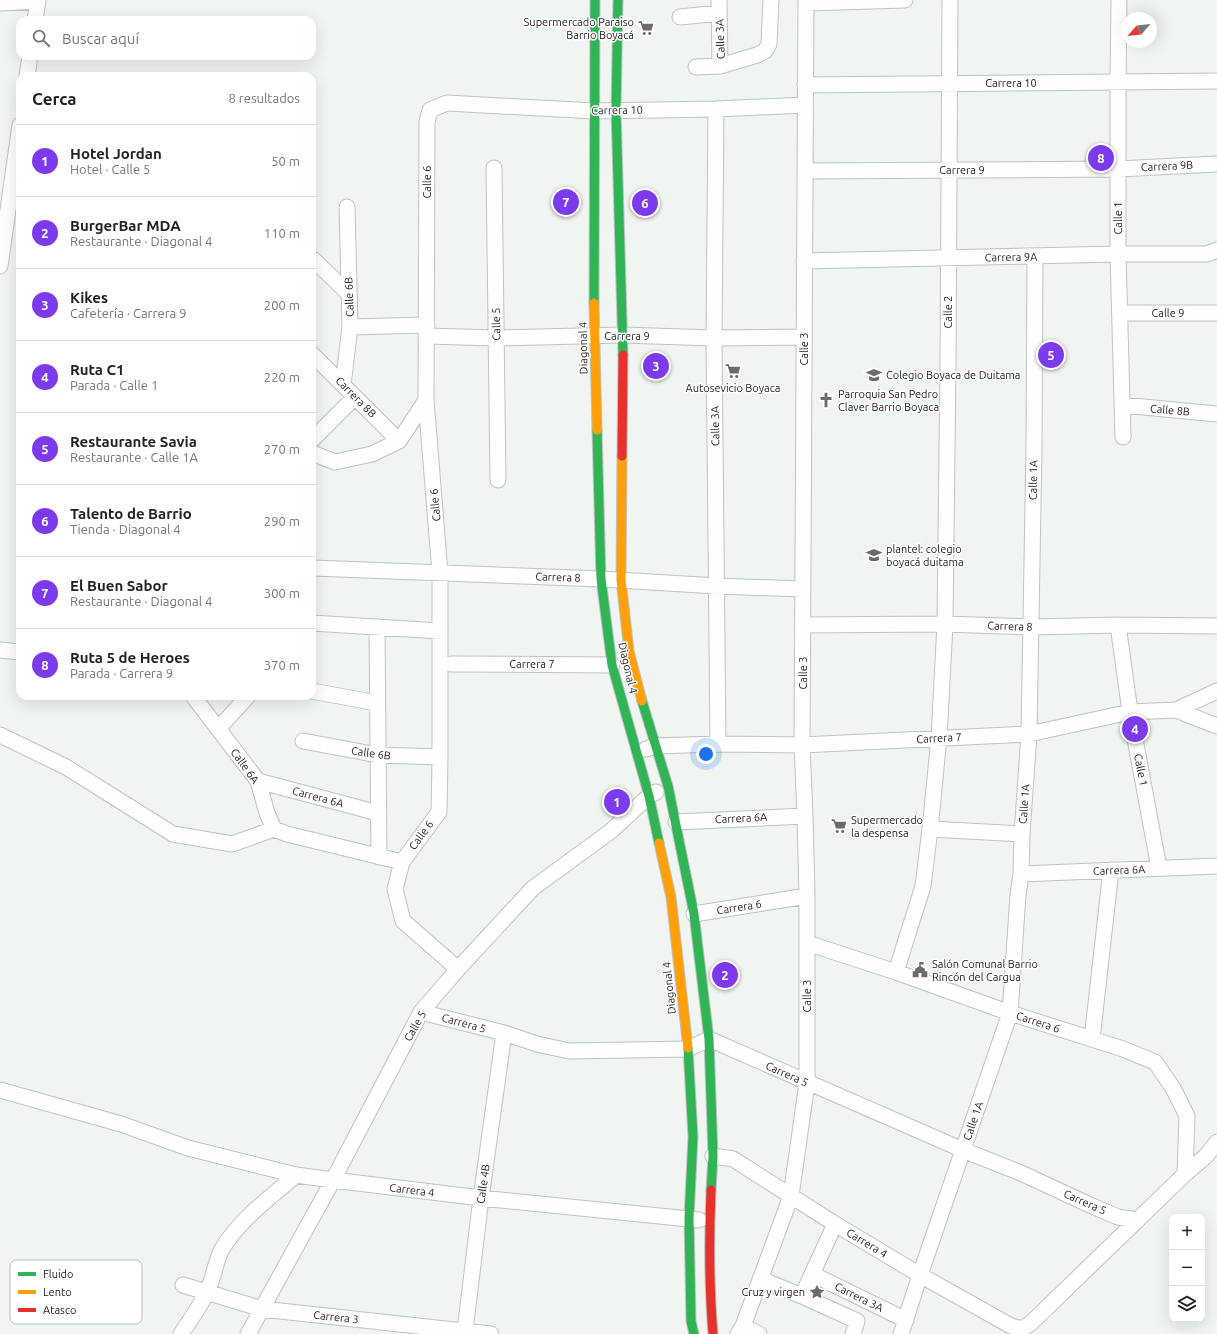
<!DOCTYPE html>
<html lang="es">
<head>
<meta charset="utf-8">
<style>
  body { margin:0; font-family:Ubuntu,sans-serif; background:#f2f2f2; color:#222 }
  .controls { position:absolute; right:12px; bottom:12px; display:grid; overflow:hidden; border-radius:8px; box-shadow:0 4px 16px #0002 }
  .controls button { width:36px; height:36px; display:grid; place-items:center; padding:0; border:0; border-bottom:1px solid #e0e0e0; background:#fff; color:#222; font:20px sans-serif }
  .compass { position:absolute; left:1121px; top:12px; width:36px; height:36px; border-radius:50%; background:#fff; box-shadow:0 4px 16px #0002; rotate:243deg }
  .you { position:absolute; left:706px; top:754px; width:14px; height:14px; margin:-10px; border:3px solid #fff; border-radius:50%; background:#1a73e8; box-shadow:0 0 0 6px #1a73e833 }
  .badge { display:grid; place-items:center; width:26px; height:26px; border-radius:50%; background:#7c3aed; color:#fff; font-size:13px; font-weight:700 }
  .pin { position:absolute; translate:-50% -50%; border:2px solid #fff; box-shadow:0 1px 4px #0006 }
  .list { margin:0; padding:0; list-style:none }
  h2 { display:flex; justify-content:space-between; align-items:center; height:52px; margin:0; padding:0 16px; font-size:17px }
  h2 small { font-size:13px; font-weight:400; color:#767676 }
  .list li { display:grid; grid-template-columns:26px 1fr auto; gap:12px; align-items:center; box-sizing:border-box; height:72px; padding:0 16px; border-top:1px solid #e0e0e0 }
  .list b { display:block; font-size:15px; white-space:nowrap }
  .list p { margin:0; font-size:13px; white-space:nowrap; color:#767676 }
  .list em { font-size:13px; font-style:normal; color:#767676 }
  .icon { flex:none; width:22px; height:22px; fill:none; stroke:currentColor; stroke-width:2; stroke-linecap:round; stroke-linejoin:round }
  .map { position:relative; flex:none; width:1217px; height:1334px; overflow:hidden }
  .search { position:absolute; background:#fff; box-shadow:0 4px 16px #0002; left:16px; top:16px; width:300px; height:44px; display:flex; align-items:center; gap:10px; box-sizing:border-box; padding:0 14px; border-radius:12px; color:#767676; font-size:15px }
  .panel { position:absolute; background:#fff; box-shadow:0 4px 16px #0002; left:16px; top:72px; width:300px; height:628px; border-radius:12px }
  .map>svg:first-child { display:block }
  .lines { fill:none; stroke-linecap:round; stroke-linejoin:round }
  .street-casing { stroke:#bfc2bf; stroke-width:17 }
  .fast-casing { stroke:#bfc2bf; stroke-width:11 }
  .slow-casing { stroke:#bfc2bf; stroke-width:11 }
  .jam-casing { stroke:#bfc2bf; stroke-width:11 }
  .street { stroke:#fdfefd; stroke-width:15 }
  .fast { stroke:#30b455; stroke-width:9 }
  .slow { stroke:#ff9f0a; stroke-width:9 }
  .jam { stroke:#e5322d; stroke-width:9 }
  .labels { text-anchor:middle; stroke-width:3; stroke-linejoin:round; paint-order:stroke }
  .poi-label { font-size:11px; fill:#212321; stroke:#fff; text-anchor:start }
  .street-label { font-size:11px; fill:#212321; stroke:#fff }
  .key { fill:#fff; stroke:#bcbdbc; stroke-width:1 }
  .key-label { font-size:11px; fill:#212321 }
</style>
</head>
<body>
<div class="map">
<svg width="1217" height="1334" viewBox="0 0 1217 1334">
  <rect width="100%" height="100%" fill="#f1f5f1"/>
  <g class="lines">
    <defs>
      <path id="street" d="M719 0 720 66
        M1119 0 1118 82V254L1123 437
        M0 3 38 1
        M806 3 905 0
        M680 17 719 13
        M35 20 38 0
        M696 67 720 66 757 55 765 51 769 44 771 0
        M27 76 30 56
        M805 85 1217 81
        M716 109 714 338 718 744
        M494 168 498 480
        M805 171 1118 169 1217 164
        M314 260 349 294
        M804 261 1118 254H1207L1217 250
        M0 266 20 125
        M1120 313H1217
        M350 327 427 325
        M427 336 496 338 623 335 714 338 804 337
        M312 354 399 441
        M343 385 350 327 347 207
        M1123 405 1217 414
        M312 440 355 397
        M312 453 335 462 372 454 399 441 426 400
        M312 568 601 579 717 586 803 589
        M312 623 440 631
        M803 625 945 624 1032 627 1118 625 1217 626
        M1118 625 1130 712 1159 868
        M377 627 379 857
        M0 650 20 652
        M451 664 612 665
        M312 691 377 703
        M193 696 258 781 267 813 274 829 287 834 402 862
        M1176 710 1217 691
        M218 729 248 696
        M0 735 66 767 173 834 232 844 274 829
        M303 741 378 755 440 757
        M646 749 655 746 718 744 802 745 1029 734 1130 712 1176 710 1217 726
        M258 781 378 813
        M676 822 805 816
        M930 829 1022 834
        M1021 874 1217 866
        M694 914 807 896
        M807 943 896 972 1010 1013 1123 1049 1155 1062 1173 1088 1187 1116 1185 1174
        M458 969 403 921 395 889 402 862 439 812 440 757V573L426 400 427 122 430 110 447 103 594 111 716 109 805 105
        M896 972 923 886 930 829 939 738 945 624 948 364 950 0
        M421 1012 504 1033 537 1044 569 1051 688 1049 709 1039 963 1150 1021 1173 1092 1206 1118 1217 1137 1220
        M1092 1039 1111 870
        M0 1090 121 1124 188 1148 296 1175 333 1180 481 1198 699 1220
        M713 1156 733 1159 835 1224 920 1275 1011 1326 1022 1329 1031 1323 1185 1174 1206 1156 1217 1142
        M812 1274 906 1320
        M760 1279 802 1296 857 1321 853 1334
        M183 1285 262 1309 491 1334
        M802 1296 835 1224
        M743 1326 759 1334
        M181 1334C190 1320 200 1307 207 1292 214 1278 215 1262 222 1249 240 1219 271 1197 296 1175
        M248 1334 333 1180 421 1012 458 969 533 888 611 831 649 796 656 792
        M462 1334 465 1331 481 1198 504 1033
        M738 1334 743 1326 791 1196 807 1083V896L805 816 802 745 806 0
        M901 1334 920 1275 1010 1013 1018 895 1021 874 1022 834 1029 734 1034 447 1035 256"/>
      <path id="fast" d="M618 0 616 110 623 355
        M594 303 595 0
        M597 430 601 579 612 665 649 796 659 843
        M642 701 668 786 694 914 709 1039 713 1156 711 1190
        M688 1048 693 1137 689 1218 691 1321 694 1334"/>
      <path id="slow" d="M594 303 597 430
        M622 456 621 580 629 651 642 701
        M659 843 671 897 688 1048"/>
      <path id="jam" d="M622 456 623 355
        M711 1190C709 1238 709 1286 713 1334"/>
    </defs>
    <!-- street casing -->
    <use href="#street" class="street-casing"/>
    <!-- fast casing -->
    <use href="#fast" class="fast-casing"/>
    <!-- slow casing -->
    <use href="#slow" class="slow-casing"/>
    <!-- jam casing -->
    <use href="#jam" class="jam-casing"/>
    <!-- street -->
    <use href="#street" class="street"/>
    <!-- fast -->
    <use href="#fast" class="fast"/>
    <!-- slow -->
    <use href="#slow" class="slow"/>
    <!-- jam -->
    <use href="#jam" class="jam"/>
  </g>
  <!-- icons -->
  <defs>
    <symbol id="supermarket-bare" viewBox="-9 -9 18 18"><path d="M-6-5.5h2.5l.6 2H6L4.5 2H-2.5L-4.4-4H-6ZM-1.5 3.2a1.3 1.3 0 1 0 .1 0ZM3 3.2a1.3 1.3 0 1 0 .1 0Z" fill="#6a6c6a" stroke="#fff" stroke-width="2.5" paint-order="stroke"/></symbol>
    <symbol id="school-bare" viewBox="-9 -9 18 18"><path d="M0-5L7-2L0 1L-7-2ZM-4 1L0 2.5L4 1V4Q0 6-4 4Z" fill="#6a6c6a" stroke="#fff" stroke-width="2.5" paint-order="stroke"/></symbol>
    <symbol id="church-bare" viewBox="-9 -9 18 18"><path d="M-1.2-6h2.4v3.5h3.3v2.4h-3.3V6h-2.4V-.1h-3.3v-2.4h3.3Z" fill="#6a6c6a" stroke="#fff" stroke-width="2.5" paint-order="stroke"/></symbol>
    <symbol id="civic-bare" viewBox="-9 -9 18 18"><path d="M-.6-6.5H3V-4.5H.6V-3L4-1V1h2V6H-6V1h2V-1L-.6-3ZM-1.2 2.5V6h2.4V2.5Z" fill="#6a6c6a" stroke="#fff" stroke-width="2.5" paint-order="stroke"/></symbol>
    <symbol id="sight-bare" viewBox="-9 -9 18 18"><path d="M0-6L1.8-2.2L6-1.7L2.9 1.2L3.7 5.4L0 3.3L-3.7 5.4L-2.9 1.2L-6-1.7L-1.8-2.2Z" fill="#6a6c6a" stroke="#fff" stroke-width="2.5" paint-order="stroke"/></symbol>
  </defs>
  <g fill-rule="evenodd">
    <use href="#supermarket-bare" x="635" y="17" width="22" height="22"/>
    <use href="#supermarket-bare" x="722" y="360" width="22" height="22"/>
    <use href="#school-bare" x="863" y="364" width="22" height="22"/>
    <use href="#church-bare" x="815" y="389" width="22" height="22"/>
    <use href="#school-bare" x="863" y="544" width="22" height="22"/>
    <use href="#supermarket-bare" x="828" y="815" width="22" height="22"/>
    <use href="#civic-bare" x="909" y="959" width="22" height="22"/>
    <use href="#sight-bare" x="806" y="1281" width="22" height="22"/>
  </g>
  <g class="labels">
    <!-- poi labels -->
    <g class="poi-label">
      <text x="634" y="26" text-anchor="end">Supermercado Paraiso<tspan x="634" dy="13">Barrio Boyacá</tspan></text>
      <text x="886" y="379">Colegio Boyaca de Duitama</text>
      <text x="733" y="392" text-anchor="middle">Autosevicio Boyaca</text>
      <text x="838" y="398">Parroquia San Pedro<tspan x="838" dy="13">Claver Barrio Boyaca</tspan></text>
      <text x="886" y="553">plantel: colegio<tspan x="886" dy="13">boyacá duitama</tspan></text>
      <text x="851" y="824">Supermercado<tspan x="851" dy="13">la despensa</tspan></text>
      <text x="932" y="968">Salón Comunal Barrio<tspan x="932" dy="13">Rincón del Cargua</tspan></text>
      <text x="805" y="1296" text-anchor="end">Cruz y virgen</text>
    </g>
    <!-- street labels -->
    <g class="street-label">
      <text transform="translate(720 39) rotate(-92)" y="4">Calle 3A</text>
      <text x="1011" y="87">Carrera 10</text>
      <text transform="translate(617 110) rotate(-1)" y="4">Carrera 10</text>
      <text transform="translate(1167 166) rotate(-3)" y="4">Carrera 9B</text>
      <text x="962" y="174">Carrera 9</text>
      <text transform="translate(427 182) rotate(-90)" y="4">Calle 6</text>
      <text transform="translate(1118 218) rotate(-90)" y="4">Calle 1</text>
      <text transform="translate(1011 257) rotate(-1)" y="4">Carrera 9A</text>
      <text transform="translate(349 297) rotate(-92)" y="4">Calle 6B</text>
      <text transform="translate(948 312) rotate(-90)" y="4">Calle 2</text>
      <text x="1168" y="317">Calle 9</text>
      <text transform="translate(496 324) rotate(-91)" y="4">Calle 5</text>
      <text x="627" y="340">Carrera 9</text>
      <text transform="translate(583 348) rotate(-91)" y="4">Diagonal 4</text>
      <text transform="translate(804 349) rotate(-90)" y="4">Calle 3</text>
      <text transform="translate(356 397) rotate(45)" y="4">Carrera 8B</text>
      <text transform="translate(1170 410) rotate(5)" y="4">Calle 8B</text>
      <text transform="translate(715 426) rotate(-91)" y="4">Calle 3A</text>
      <text transform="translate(1033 480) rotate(-89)" y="4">Calle 1A</text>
      <text transform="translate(435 505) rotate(-95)" y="4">Calle 6</text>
      <text transform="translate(558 577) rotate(2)" y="4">Carrera 8</text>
      <text transform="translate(1010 626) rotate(2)" y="4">Carrera 8</text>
      <text x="532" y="668">Carrera 7</text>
      <text transform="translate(628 668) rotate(77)" y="4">Diagonal 4</text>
      <text transform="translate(803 673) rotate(-90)" y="4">Calle 3</text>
      <text transform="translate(939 738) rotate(-3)" y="4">Carrera 7</text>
      <text transform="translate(371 753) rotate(8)" y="4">Calle 6B</text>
      <text transform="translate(245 766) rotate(54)" y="4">Calle 6A</text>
      <text transform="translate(1141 770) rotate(79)" y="4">Calle 1</text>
      <text transform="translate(318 797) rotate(15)" y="4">Carrera 6A</text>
      <text transform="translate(1024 804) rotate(-86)" y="4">Calle 1A</text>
      <text transform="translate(741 818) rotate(-3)" y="4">Carrera 6A</text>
      <text transform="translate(421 835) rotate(-54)" y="4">Calle 6</text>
      <text transform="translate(1119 870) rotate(-2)" y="4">Carrera 6A</text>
      <text transform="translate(739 907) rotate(-9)" y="4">Carrera 6</text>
      <text transform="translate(669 988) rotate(-96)" y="4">Diagonal 4</text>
      <text transform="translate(807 996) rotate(-90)" y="4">Calle 3</text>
      <text transform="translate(1038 1022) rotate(18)" y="4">Carrera 6</text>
      <text transform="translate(464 1023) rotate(15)" y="4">Carrera 5</text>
      <text transform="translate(415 1026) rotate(-60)" y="4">Calle 5</text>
      <text transform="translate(787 1074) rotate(24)" y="4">Carrera 5</text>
      <text transform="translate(973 1121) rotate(-71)" y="4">Calle 1A</text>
      <text transform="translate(483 1184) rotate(-82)" y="4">Calle 4B</text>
      <text transform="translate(412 1190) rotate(7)" y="4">Carrera 4</text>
      <text transform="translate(1085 1202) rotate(24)" y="4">Carrera 5</text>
      <text transform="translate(867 1243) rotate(31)" y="4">Carrera 4</text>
      <text transform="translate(859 1297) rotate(26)" y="4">Carrera 3A</text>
      <text transform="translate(336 1317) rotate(6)" y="4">Carrera 3</text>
    </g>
  </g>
  <!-- legend -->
  <rect x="10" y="1260" width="132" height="64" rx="6" class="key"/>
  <rect x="18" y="1272" width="18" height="4" fill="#30b455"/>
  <rect x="18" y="1290" width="18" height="4" fill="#ff9f0a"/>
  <rect x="18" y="1308" width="18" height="4" fill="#e5322d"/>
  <g class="key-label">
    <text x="43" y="1278">Fluido</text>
    <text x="43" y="1296">Lento</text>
    <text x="43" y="1314">Atasco</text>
  </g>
</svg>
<div class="controls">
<button>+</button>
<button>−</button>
<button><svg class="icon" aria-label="layers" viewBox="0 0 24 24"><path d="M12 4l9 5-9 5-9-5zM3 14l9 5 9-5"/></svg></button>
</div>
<svg class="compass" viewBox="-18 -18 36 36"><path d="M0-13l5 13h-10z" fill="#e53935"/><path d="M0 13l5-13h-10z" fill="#767676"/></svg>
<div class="you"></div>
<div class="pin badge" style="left:617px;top:802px">1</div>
<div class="pin badge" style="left:725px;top:975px">2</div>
<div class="pin badge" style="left:656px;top:366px">3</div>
<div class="pin badge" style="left:1135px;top:729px">4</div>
<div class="pin badge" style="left:1051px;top:355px">5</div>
<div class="pin badge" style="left:645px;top:203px">6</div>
<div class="pin badge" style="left:566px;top:202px">7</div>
<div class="pin badge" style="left:1101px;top:158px">8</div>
<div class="search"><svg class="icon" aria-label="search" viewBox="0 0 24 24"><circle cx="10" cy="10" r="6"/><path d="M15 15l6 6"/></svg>Buscar aquí</div>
<section class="panel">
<h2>Cerca<small>8 resultados</small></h2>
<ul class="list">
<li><span class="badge">1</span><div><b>Hotel Jordan</b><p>Hotel · Calle 5</p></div><em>50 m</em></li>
<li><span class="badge">2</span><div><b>BurgerBar MDA</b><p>Restaurante · Diagonal 4</p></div><em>110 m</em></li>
<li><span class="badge">3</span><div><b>Kikes</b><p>Cafetería · Carrera 9</p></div><em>200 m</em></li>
<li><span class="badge">4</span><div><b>Ruta C1</b><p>Parada · Calle 1</p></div><em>220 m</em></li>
<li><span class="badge">5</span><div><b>Restaurante Savia</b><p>Restaurante · Calle 1A</p></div><em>270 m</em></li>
<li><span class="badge">6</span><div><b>Talento de Barrio</b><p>Tienda · Diagonal 4</p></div><em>290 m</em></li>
<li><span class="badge">7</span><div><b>El Buen Sabor</b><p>Restaurante · Diagonal 4</p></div><em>300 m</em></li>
<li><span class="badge">8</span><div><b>Ruta 5 de Heroes</b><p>Parada · Carrera 9</p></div><em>370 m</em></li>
</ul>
</section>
</div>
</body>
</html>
